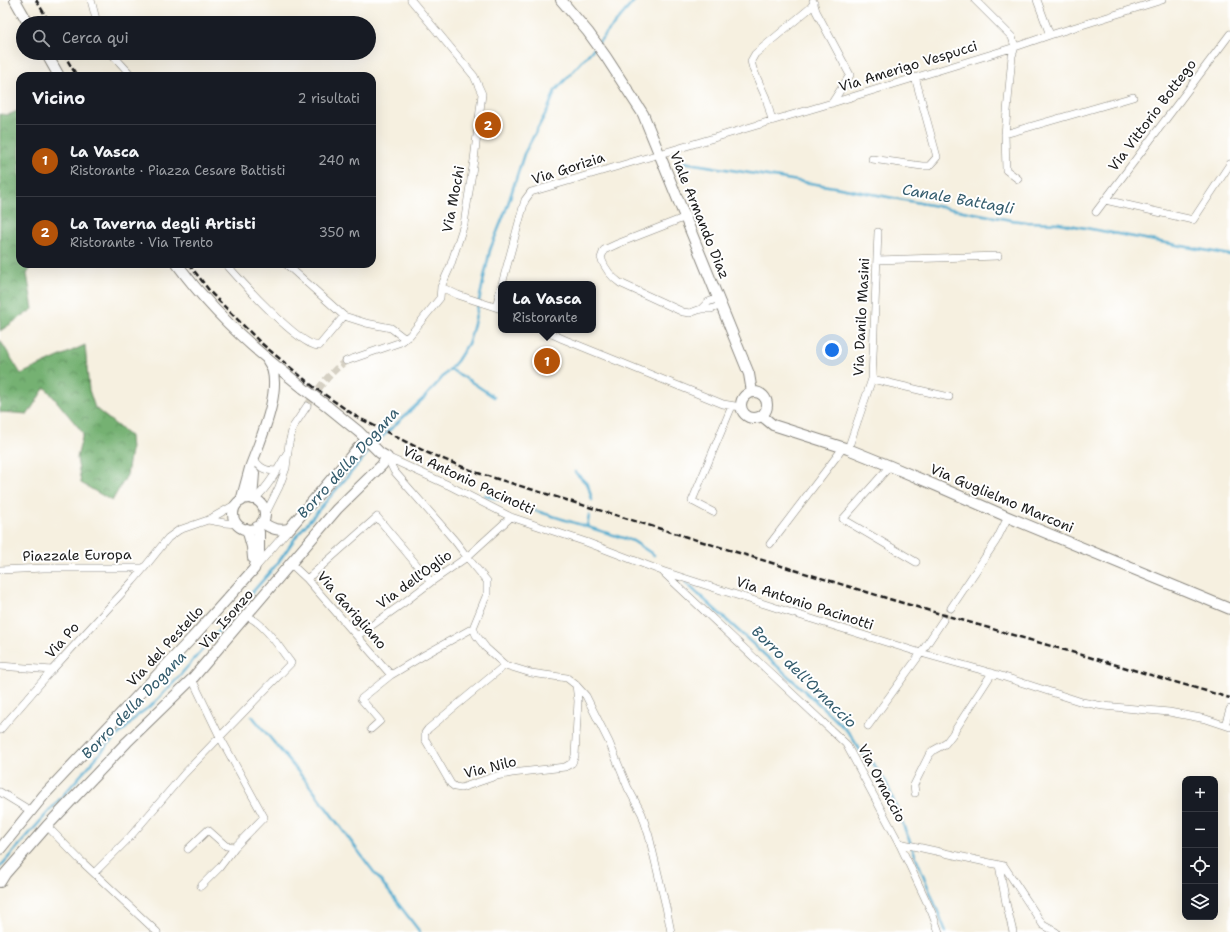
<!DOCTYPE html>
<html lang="it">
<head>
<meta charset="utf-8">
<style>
  body { margin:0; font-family:"Shantell Sans",sans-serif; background:#20242c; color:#f1f3f6 }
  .controls { position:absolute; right:12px; bottom:12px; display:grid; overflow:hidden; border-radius:8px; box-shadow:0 4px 16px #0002 }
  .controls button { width:36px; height:36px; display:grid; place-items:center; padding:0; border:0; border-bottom:1px solid #363941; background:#171b24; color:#f1f3f6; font:20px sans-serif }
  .you { position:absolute; left:832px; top:350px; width:14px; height:14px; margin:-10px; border:3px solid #fff; border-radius:50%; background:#1a73e8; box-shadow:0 0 0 6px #1a73e833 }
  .badge { display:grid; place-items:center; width:26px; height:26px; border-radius:50%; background:#b45309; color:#fff; font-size:13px; font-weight:700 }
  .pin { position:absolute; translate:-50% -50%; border:2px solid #fff; box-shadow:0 1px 4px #0006 }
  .popup { position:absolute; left:498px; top:281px; width:98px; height:52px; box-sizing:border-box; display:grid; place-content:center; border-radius:8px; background:#171b24; filter:drop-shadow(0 1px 3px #0005); font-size:13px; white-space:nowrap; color:#9ea1a6 }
  .popup b { font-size:15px; color:#f1f3f6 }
  .popup::after { content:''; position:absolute; left:50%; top:100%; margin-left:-8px; border:8px solid transparent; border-top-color:#171b24 }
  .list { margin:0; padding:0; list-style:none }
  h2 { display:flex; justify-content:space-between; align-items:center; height:52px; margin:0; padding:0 16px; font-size:17px }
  h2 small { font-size:13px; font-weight:400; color:#9ea1a6 }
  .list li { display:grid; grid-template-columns:26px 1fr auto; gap:12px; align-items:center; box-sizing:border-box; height:72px; padding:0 16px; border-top:1px solid #363941 }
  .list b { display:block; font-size:15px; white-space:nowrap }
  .list p { margin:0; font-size:13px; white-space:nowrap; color:#9ea1a6 }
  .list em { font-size:13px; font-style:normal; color:#9ea1a6 }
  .icon { flex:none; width:22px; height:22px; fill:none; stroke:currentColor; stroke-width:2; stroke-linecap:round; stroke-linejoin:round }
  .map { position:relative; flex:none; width:1230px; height:932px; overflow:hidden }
  .search { position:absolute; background:#171b24; box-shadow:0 4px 16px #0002; left:16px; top:16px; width:360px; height:44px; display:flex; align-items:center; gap:10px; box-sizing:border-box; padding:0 14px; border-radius:22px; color:#9ea1a6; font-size:15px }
  .panel { position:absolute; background:#171b24; box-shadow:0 4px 16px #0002; left:16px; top:72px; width:360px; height:196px; border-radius:12px }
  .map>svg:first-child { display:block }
  .forest { fill:url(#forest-crowns); stroke:#486647 }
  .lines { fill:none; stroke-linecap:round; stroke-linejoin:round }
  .stream { stroke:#51abcf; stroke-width:2.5 }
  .street-tunnel { stroke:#d5d0c3; stroke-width:7; stroke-dasharray:7 3.5; stroke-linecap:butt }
  .street-casing { stroke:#89867e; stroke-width:8 }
  .secondary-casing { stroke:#89867e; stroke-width:12 }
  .street { stroke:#fff; stroke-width:7 }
  .secondary { stroke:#fff; stroke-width:10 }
  .rail { stroke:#1c1c1c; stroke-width:2.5; stroke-dasharray:6 3; stroke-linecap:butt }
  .secondary-bridge-casing { stroke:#89867e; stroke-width:12; stroke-linecap:butt }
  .secondary-bridge { stroke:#fff; stroke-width:10 }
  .labels { text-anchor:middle; stroke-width:4; stroke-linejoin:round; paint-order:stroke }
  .street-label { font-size:14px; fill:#1c1c1c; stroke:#fff }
  .water-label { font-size:15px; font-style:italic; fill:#345c6d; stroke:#fff }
</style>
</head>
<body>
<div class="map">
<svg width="1230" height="932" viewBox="0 0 1230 932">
  <defs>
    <pattern id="forest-crowns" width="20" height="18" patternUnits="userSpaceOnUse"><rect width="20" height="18" fill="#74b172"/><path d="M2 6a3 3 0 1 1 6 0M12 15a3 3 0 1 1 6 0" fill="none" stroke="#5e8f5d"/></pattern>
  </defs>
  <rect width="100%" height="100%" fill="#fff"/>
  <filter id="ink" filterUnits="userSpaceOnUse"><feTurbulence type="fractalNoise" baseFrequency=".025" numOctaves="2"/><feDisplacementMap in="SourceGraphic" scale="8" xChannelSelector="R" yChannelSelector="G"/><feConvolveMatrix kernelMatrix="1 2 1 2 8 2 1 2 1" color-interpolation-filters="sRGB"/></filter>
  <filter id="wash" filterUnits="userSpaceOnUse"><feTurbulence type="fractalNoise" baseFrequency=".012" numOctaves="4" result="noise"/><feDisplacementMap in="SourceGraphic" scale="16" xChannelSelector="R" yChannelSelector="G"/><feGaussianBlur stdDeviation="0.9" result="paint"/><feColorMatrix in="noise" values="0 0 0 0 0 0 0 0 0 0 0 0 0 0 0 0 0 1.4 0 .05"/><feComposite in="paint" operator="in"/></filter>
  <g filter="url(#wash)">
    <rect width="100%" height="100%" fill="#f6f0e0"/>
    <!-- forest -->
    <path class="forest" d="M20 110V264H33L27 274 33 309 0 331V114L8 115Z
      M0 340 21 374 85 345 89 390 95 408 130 436 131 450 127 475 112 501 81 483 77 458 83 433 45 387 28 414 0 412Z"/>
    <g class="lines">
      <!-- stream -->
      <path class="stream" d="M598 43 635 0
        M683 162 840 188 1011 220 1027 222 1059 223 1230 255
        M450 369 467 379 494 397
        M376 444 382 437 425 397 457 361 469 342 474 324 490 250 507 207 524 154 548 109 555 91 595 47
        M575 472 588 485 592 500
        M485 495 633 541 654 555
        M587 527 589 515
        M686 583 832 716 850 734 861 752 870 760 886 782 946 932
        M252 716 310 786 370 867 420 932
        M0 867 110 742 127 727 138 715 153 704 175 681 277 564 298 534 372 448"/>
    </g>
  </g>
  <g filter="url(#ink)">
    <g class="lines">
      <!-- street-tunnel -->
      <path class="street-tunnel" d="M307 406C317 390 330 372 346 361
        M943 620 951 608"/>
      <defs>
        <path id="street" d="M91 0 97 23
          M975 0 1012 37 1015 47
          M1037 0 1050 35
          M813 1 816 11 850 75 832 103
          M1015 47 1012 56 1005 134 1006 170 1018 179
          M111 53 132 76
          M772 120 766 98 753 69 751 61 755 54 809 9 814 3
          M1005 134 1133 97
          M872 159 922 166H929L937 157 915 77
          M1105 200 1193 220 1230 164
          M1096 212 1230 34
          M686 217 617 244 604 250 601 258C605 269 610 276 620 283L683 312 690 313 701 309H711L722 305
          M877 260 998 256
          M226 264C241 281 299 346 319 346L344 316
          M286 264 344 316 366 323 391 328 404 338
          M502 284 525 200 531 192 832 103 1015 47 1050 35 1162 0
          M441 287 458 295 501 309
          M496 307 501 287
          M701 309 708 302 719 298
          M543 330 563 339 723 404 741 407
          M346 361 401 342 410 335 440 298 441 287 450 267 464 224 474 160 482 94 474 76 411 0
          M872 379 949 397
          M848 449 872 379 878 232
          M387 457 448 485 511 517 586 542 662 571 786 611 921 653 992 673 1082 702 1103 706 1169 712 1206 719 1230 727
          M254 459C260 468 265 471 277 471
          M890 466 843 519 916 562
          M255 499C269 486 278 469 287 453
          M713 512 692 501 732 406
          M265 515 279 487 286 468 289 443 293 427 307 406
          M208 520 225 523 237 524
          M770 544 843 448
          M291 564 307 579 391 675
          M257 566 289 529
          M0 570 44 568H144L168 538 179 530 208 520 238 503
          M664 573 846 744 899 843 932 913 939 932
          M307 579 377 517 431 582
          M951 608 996 541 1008 517
          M473 628 476 635 486 648 505 665 531 673 567 678 576 685 586 696 609 742 628 788 642 814 649 836 666 907 671 932
          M357 636 402 604 431 582 467 557 511 517
          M505 665 428 729 425 733V739L451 784 455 787 461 788 496 776 512 773 565 767 572 763 575 756 578 701 576 685
          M0 666 52 670
          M1225 725 1230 709
          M868 726 921 653 943 620
          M371 729 380 721 361 699 391 675 426 654 473 628 487 594V581L467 557 455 541 394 471 387 457
          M0 730 52 670 133 581 144 568
          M0 792 31 811
          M915 793 914 785 929 755 934 750 945 744 952 735 992 673
          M47 826 80 860 157 932
          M899 843 1004 866 1043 925 1056 932
          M188 849 208 830 226 846 235 847 264 817 220 737 192 679
          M999 865 1006 903 1013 932
          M94 873 129 838 184 774 291 663C279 647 265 624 247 616
          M201 886 219 868 235 847"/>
        <path id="secondary" d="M15 0 28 23
          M561 0 588 32 606 57 643 114 749 374 752 392
          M46 53 59 76
          M177 264C202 298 232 329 264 356 277 367 290 377 303 388
          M741 405a13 13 0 1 1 26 0a13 13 0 1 1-26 0Z
          M762 416 773 425 848 449 890 466 937 486 1008 517 1230 609
          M233 514a16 16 0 1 1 32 0a16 16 0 1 1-32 0Z
          M252 499 254 473
          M241 501C244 490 247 479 250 468 259 443 286 384 268 361
          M262 522C271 529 278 531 289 529L358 448 367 440
          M247 529 252 547 253 558
          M0 849 44 795 192 638 254 569 259 552V532L257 527
          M0 882 5 874 47 826 127 742 192 679 337 509 382 465 387 457 380 453 359 432 327 406"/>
      </defs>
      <!-- street casing -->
      <use href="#street" class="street-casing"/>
      <!-- secondary casing -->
      <use href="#secondary" class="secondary-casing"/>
      <!-- street -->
      <use href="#street" class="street"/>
      <!-- secondary -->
      <use href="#secondary" class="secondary"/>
      <!-- rail -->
      <path class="rail" d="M36 0 50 23
        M63 53 77 76
        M189 264 212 294 261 343 315 388 357 417 428 453 478 473 896 601 1230 698"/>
      <defs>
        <path id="secondary-bridge" d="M303 388 327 406"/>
      </defs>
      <!-- secondary-bridge casing -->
      <use href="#secondary-bridge" class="secondary-bridge-casing"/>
      <!-- secondary-bridge -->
      <use href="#secondary-bridge" class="secondary-bridge"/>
    </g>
  </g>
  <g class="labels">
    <!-- street labels -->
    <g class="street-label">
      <text transform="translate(908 66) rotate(-17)" y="5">Via Amerigo Vespucci</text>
      <text transform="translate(1152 115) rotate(-53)" y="5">Via Vittorio Bottego</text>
      <text transform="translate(568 168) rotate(-18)" y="5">Via Gorizia</text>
      <text transform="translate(453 199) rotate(-79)" y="5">Via Mochi</text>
      <text transform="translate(700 215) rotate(68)" y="5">Viale Armando Diaz</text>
      <text transform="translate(861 317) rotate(-87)" y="5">Via Danilo Masini</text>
      <text transform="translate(469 480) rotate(25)" y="5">Via Antonio Pacinotti</text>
      <text transform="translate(1002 498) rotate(23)" y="5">Via Guglielmo Marconi</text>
      <text transform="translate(77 555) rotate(-1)" y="5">Piazzale Europa</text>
      <text transform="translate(414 579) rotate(-36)" y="5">Via dell'Oglio</text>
      <text transform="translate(805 603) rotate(18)" y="5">Via Antonio Pacinotti</text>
      <text transform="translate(352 610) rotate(49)" y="5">Via Garigliano</text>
      <text transform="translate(226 619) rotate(-49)" y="5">Via Isonzo</text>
      <text transform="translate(62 640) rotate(-48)" y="5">Via Po</text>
      <text transform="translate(165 646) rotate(-47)" y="5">Via del Pestello</text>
      <text transform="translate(490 767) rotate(-14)" y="5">Via Nilo</text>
      <text transform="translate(882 783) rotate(62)" y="5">Via Ornaccio</text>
    </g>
    <!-- water labels -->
    <g class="water-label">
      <text transform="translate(958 199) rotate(10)" y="5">Canale Battagli</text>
      <text transform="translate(348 463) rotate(-48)" y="5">Borro della Dogana</text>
      <text transform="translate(804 677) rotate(44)" y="5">Borro dell'Ornaccio</text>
      <text transform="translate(134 705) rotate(-46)" y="5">Borro della Dogana</text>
    </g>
  </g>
</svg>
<div class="controls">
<button>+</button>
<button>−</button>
<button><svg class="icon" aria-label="locate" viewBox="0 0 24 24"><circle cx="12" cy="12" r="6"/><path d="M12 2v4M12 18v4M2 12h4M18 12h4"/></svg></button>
<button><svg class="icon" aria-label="layers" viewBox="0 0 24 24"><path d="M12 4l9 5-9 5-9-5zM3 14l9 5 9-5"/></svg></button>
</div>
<div class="you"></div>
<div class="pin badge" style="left:547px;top:361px">1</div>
<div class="popup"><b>La Vasca</b>Ristorante</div>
<div class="pin badge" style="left:488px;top:125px">2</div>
<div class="search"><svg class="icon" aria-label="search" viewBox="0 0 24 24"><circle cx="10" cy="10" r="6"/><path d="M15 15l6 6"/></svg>Cerca qui</div>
<section class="panel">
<h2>Vicino<small>2 risultati</small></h2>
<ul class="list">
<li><span class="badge">1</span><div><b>La Vasca</b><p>Ristorante · Piazza Cesare Battisti</p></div><em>240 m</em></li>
<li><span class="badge">2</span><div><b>La Taverna degli Artisti</b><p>Ristorante · Via Trento</p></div><em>350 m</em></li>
</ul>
</section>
</div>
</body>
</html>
